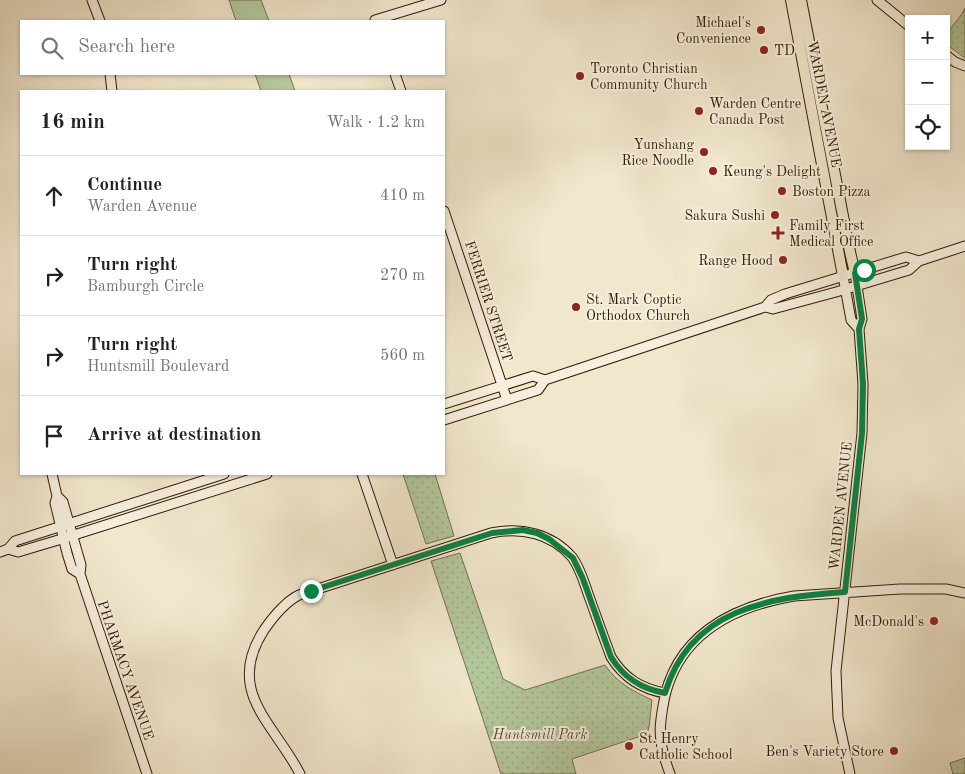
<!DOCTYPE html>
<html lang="en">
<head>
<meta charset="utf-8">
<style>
  body { margin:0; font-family:"Old Standard TT",serif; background:#f6f6f6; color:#222 }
  .controls { position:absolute; right:15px; top:15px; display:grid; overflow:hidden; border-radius:0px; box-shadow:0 1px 4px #0004 }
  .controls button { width:45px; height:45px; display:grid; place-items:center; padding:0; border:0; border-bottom:1px solid #e0e0e0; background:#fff; color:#222; font:25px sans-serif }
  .stop { position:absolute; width:15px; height:15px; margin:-11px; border:4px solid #0b8043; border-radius:50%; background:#fff }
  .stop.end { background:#0b8043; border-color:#fff; box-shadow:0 1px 5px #0008 }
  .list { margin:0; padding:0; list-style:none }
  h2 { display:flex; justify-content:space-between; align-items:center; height:65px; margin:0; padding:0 20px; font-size:21px }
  h2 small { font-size:16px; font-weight:400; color:#767676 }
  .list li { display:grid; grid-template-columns:32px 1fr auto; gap:15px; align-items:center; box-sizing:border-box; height:80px; padding:0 20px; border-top:1px solid #e0e0e0 }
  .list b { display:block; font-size:19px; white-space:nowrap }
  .list p { margin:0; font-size:16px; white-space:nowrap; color:#767676 }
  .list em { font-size:16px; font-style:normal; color:#767676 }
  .icon { flex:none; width:28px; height:28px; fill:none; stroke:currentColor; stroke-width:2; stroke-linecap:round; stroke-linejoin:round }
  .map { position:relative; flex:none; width:965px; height:774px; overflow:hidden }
  .search { position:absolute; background:#fff; box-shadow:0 1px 4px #0004; left:20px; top:20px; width:425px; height:55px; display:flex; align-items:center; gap:12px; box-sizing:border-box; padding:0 18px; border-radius:0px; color:#767676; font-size:19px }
  .panel { position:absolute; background:#fff; box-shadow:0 1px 4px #0004; left:20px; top:90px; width:425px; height:385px; border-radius:0px }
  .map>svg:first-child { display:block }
  .grass { fill:#b4c79d; stroke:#74714e }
  .park { fill:url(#park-dots); stroke:#74714e }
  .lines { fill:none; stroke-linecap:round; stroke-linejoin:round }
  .secondary-casing { stroke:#341b00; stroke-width:11 }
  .primary-casing { stroke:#341b00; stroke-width:12 }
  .secondary { stroke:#f6efde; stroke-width:9 }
  .primary { stroke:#f1e7cd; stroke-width:10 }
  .route { stroke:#0b8043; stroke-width:6 }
  .poi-dot { fill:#8f2418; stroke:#f6efde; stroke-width:2 }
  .labels { text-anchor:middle; stroke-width:4; stroke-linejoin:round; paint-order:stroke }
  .poi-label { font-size:14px; fill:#341b00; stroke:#f6efde; text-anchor:start }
  .street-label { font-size:14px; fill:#341b00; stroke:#f6efde }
  .park-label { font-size:14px; font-style:italic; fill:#5a4f2f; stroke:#f6efde }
</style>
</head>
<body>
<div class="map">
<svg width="965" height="774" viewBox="0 0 965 774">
  <defs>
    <pattern id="park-dots" width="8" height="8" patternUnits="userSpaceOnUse" patternTransform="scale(1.25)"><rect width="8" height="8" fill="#b4c79d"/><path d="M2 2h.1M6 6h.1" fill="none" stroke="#9baa85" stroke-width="1.8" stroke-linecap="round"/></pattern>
  </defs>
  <rect width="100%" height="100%" fill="#f1e7cd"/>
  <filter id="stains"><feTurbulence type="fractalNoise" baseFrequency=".004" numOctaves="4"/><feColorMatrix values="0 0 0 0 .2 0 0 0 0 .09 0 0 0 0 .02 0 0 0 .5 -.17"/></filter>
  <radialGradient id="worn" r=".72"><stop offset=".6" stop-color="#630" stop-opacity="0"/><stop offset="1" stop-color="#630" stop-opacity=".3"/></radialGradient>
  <!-- grass -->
  <path class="grass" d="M229 0H261L269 21H236Z
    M255 74H289L295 91H261Z"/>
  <!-- park -->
  <path class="park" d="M965 8V58L946 44C946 26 958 24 965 8Z
    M403 474H435L454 536 426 544Z
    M460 553 503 679 525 690 605 665C617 683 633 691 652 700L649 727 647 734 572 759 576 774H501L431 561Z
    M965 758V774H953L950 763Z"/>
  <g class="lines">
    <defs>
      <path id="secondary" d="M92 0 100 21
        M877 0 909 26
        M375 21V20L441 0
        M946 55 955 62 965 66
        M110 74 112 91
        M395 74 401 91
        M444 211 507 400
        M843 276 851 320 859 329
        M765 307 773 309 836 292 909 270 919 261 965 246
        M444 404 533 376 545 380 765 307 771 300 785 294 906 257 919 261
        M444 420 538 390 545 380
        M52 474 57 496 55 503 67 553 72 569 80 574
        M362 474 393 565
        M57 496 63 502 81 565 80 574 147 774
        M8 549 18 552 55 541 267 474
        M0 552 8 549 15 541 224 474
        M300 774C275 724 224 692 264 630 273 617 285 602 299 595L491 533C521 527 551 533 572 557 581 569 585 586 590 599 597 619 604 638 611 657 624 678 641 689 665 693
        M670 774C666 763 662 752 661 741 659 729 661 718 663 706 674 637 730 607 794 596L900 589H946L965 593
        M850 774 838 718 836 671 862 433 863 384 859 329 862 319 855 273"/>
      <path id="primary" d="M791 0 843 276
        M801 0 850 252 855 273"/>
    </defs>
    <!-- secondary casing -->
    <use href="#secondary" class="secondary-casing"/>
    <!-- primary casing -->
    <use href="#primary" class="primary-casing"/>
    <!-- secondary -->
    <use href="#secondary" class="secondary"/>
    <!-- primary -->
    <use href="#primary" class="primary"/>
  </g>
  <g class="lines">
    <!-- route -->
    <path class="route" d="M311 591 492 533 523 530 537 533 549 539 573 558 583 579 611 657C624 678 641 689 665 693 690 609 769 597 845 592L862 433 863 384 859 329 862 319 855 273 864 270"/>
  </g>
  <!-- markers -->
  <g class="poi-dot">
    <circle cx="761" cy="30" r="5"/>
    <circle cx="764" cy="50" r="5"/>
    <circle cx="580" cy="76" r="5"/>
    <circle cx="699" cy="111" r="5"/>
    <circle cx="704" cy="152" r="5"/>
    <circle cx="713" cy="171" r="5"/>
    <circle cx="782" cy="191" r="5"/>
    <circle cx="775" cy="215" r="5"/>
    <path d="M775.5 225.5h5v5h5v5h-5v5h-5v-5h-5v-5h5z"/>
    <circle cx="783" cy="260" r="5"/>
    <circle cx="576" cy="307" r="5"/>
    <circle cx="934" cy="621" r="5"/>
    <circle cx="629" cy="746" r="5"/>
    <circle cx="894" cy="751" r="5"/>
  </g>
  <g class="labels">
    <!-- poi labels -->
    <g class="poi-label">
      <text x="751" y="27" text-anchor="end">Michael's<tspan x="751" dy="16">Convenience</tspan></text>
      <text x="774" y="55">TD</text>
      <text x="590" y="73">Toronto Christian<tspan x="590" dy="16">Community Church</tspan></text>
      <text x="709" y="108">Warden Centre<tspan x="709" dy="16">Canada Post</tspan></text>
      <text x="694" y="149" text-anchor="end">Yunshang<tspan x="694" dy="16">Rice Noodle</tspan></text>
      <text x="723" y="176">Keung's Delight</text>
      <text x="792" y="196">Boston Pizza</text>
      <text x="765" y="220" text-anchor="end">Sakura Sushi</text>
      <text x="789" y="230">Family First<tspan x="789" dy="16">Medical Office</tspan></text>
      <text x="773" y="265" text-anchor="end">Range Hood</text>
      <text x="586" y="304">St. Mark Coptic<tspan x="586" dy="16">Orthodox Church</tspan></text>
      <text x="924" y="626" text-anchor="end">McDonald's</text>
      <text x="639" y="743">St. Henry<tspan x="639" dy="16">Catholic School</tspan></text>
      <text x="884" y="756" text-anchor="end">Ben's Variety Store</text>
    </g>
    <!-- street labels -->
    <g class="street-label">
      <text transform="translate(825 104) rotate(79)" y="5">WARDEN AVENUE</text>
      <text transform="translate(489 301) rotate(72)" y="5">FERRIER STREET</text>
      <text transform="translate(840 506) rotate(-84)" y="5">WARDEN AVENUE</text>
      <text transform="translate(126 670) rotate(71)" y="5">PHARMACY AVENUE</text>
    </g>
    <!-- park labels -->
    <g class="park-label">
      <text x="540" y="739">Huntsmill Park</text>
    </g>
  </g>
  <rect width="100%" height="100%" filter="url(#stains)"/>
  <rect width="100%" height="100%" fill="url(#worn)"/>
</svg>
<div class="controls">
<button>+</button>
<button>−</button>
<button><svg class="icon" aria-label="locate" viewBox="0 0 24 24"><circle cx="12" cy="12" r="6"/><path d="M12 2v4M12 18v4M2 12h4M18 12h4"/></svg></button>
</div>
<div class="stop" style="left:864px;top:270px"></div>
<div class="stop end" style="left:311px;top:591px"></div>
<div class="search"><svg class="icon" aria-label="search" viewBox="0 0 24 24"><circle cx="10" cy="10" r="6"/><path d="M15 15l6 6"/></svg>Search here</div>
<section class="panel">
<h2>16 min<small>Walk · 1.2 km</small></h2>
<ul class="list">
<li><svg class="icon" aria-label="ahead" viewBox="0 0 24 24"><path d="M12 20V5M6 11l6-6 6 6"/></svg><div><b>Continue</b><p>Warden Avenue</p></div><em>410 m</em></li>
<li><svg class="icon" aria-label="right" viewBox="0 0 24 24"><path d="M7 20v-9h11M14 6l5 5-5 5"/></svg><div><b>Turn right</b><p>Bamburgh Circle</p></div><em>270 m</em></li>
<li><svg class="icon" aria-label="right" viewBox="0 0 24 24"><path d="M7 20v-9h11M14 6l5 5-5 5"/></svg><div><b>Turn right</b><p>Huntsmill Boulevard</p></div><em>560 m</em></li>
<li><svg class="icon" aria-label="arrive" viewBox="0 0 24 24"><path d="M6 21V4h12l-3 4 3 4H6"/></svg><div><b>Arrive at destination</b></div></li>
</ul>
</section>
</div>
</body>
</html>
